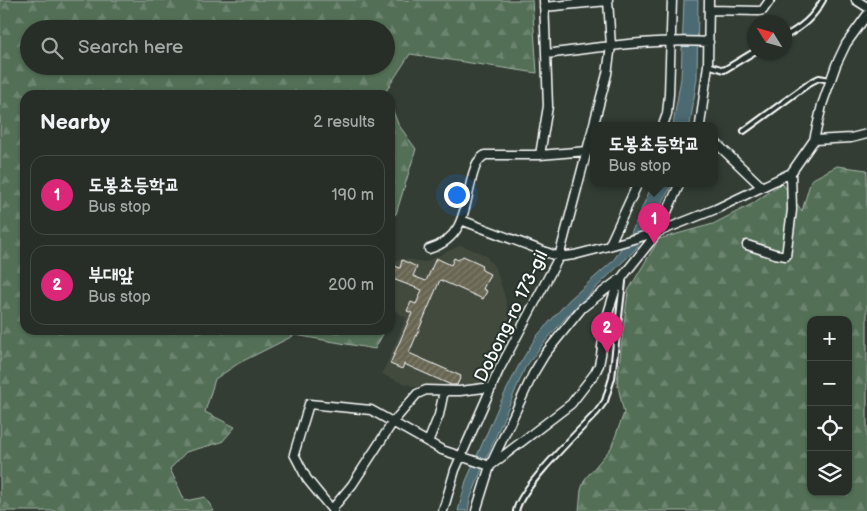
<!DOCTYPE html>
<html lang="en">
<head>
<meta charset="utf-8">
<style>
  body { margin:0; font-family:"Balsamiq Sans","Poor Story",sans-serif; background:#2e362f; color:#f1f3f6 }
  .controls { position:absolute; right:15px; bottom:15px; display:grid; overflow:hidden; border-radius:10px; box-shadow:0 1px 4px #0004 }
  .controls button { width:45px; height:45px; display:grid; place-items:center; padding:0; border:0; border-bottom:1px solid #424a44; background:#262e27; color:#f1f3f6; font:25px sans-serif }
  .compass { position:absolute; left:747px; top:15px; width:45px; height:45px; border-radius:50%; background:#262e27; box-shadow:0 1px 4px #0004; rotate:307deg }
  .you { position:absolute; left:456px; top:194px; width:18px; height:18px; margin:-12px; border:4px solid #fff; border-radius:50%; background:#1a73e8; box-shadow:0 0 0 8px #1a73e833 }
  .badge { display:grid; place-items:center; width:32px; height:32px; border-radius:50%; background:#db2777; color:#fff; font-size:16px; font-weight:700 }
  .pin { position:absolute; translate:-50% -41px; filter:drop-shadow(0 1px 2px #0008) }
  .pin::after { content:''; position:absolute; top:26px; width:18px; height:15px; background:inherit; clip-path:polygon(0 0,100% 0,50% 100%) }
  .popup { position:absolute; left:590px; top:122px; width:128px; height:65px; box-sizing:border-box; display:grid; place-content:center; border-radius:10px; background:#262e27; filter:drop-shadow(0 1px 4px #0005); font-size:16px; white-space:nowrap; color:#a4a8a7 }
  .popup b { font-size:19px; color:#f1f3f6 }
  .popup::after { content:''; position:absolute; left:50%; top:100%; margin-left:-10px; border:10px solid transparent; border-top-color:#262e27 }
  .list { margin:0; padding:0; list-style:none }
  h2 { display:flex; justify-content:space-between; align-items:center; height:65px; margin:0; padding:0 20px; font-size:21px }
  h2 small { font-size:16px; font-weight:400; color:#a4a8a7 }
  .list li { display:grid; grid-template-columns:32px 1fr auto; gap:15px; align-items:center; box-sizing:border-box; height:80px; margin:0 10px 10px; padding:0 10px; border:1px solid #424a44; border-radius:15px }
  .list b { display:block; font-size:19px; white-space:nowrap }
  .list p { margin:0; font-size:16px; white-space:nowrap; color:#a4a8a7 }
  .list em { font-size:16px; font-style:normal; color:#a4a8a7 }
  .icon { flex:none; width:28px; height:28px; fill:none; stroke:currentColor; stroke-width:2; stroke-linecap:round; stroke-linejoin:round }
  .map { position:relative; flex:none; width:867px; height:511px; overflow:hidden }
  .search { position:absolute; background:#262e27; box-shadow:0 1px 4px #0004; left:20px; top:20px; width:375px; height:55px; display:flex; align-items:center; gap:12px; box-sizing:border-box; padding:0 18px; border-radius:28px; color:#a4a8a7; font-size:19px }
  .panel { position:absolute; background:#262e27; box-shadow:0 1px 4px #0004; left:20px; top:90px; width:375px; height:245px; border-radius:15px }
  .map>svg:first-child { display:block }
  .built { fill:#43493d }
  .forest { fill:url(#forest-firs); stroke:#a9b7ab; fill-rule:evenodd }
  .water { fill:#4c6a72; stroke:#94a6aa }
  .building { fill:url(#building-hatch); stroke:#fff }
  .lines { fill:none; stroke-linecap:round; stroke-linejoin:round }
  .service-casing { stroke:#fff; stroke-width:8 }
  .minor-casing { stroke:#fff; stroke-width:11 }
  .service { stroke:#26332d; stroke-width:4 }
  .minor { stroke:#26332d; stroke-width:8 }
  .labels { text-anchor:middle; stroke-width:4; stroke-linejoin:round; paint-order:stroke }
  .street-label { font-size:18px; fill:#fff; stroke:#26332d }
</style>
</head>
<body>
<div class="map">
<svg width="867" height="511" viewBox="0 0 867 511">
  <defs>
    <pattern id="forest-firs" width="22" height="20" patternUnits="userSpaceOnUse" patternTransform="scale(1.25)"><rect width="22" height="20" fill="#536f57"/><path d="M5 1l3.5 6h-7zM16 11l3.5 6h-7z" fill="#6d8570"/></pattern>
    <pattern id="building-hatch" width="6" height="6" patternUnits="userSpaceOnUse" patternTransform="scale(1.25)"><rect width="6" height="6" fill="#686652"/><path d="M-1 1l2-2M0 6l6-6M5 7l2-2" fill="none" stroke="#7f7d6c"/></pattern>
  </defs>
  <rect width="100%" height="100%" fill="#333d34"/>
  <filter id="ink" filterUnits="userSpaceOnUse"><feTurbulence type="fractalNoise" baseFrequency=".02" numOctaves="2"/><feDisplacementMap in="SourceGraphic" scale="10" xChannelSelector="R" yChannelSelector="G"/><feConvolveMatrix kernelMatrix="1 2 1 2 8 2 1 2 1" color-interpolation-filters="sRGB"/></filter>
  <g filter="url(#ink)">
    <!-- built -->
    <path class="built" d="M461 245 485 255 496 269 505 297 508 312 513 320 506 330 508 339 485 380 474 386 453 390 419 388 399 382 382 374 406 318 390 307V261L404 259 425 262Z"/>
    <!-- forest -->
    <path class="forest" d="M0 0H532L537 73 410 54 386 91 387 95H25V330H385L375 349 295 335 239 363 215 379 205 412 235 427 222 442 186 452 170 469 185 501 205 497 214 511H0ZM29 29H386V66H29Z
      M390 103 398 124 416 149 396 214 390 216Z
      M837 166 867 170V511H579L581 490 585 479 611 448 624 413 617 382 628 291 659 239 713 224 752 204 782 183 802 211 811 180ZM811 320H848V492H811Z"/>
    <!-- water -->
    <path class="water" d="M684 0H698L697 78 690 125H673L681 78Z
      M653 183H673L648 229 636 249 570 313 542 345 525 368 484 464 470 500 468 511H458L466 481 500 403 519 365 536 337 569 300 613 261 631 233Z"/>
    <!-- building -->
    <path class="building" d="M463 256 481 264 482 270 490 274 483 289 487 291 483 299 440 280 409 353 461 376 457 385H451L404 364 402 369 390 364 412 313 407 311 411 302 416 304 422 290 390 278V264L400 268 402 260 417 267 413 276 426 281 436 258 451 265 454 258 458 260Z"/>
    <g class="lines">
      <defs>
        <path id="service" d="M784 37C802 27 813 18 823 0
          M708 65 724 70 754 52
          M744 131 811 82 819 78 830 80
          M516 511C521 487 578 432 597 412L605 401 612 378 623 282"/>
        <path id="minor" d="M856 0 867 7
          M544 7 608 1
          M709 10 759 11 763 10 770 0
          M547 54C601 47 654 39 709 42
          M663 125 667 114 669 94 672 0
          M700 125 708 65 709 0
          M814 140 851 138 867 134
          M714 141 762 187
          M540 155 548 106 544 0
          M461 220 559 257 574 255 609 246 638 183
          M747 245 775 254 786 256 792 210 791 173
          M609 246 658 232 716 209 791 173 814 140 822 105 836 65 846 44 867 15
          M429 249C466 238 464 206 473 174 476 165 477 160 485 155H540L587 151 594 148
          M428 442 439 415 444 391
          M490 466 571 404 595 373 599 365 601 355 605 323 615 291 623 276 658 232 680 183
          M332 509 352 485 393 422 417 394 426 390 460 391 492 387
          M333 511 307 479 294 454 309 404 371 410 442 450 490 466
          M443 511 455 470 499 370 559 257 607 74 611 46 608 0
          M476 511 490 466 533 374 545 354 582 308 621 278"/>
      </defs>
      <!-- service casing -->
      <use href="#service" class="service-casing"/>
      <!-- minor casing -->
      <use href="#minor" class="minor-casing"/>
      <!-- service -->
      <use href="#service" class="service"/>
      <!-- minor -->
      <use href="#minor" class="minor"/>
    </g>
  </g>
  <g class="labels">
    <!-- street labels -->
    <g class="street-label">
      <text transform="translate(511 316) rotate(-64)" y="6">Dobong-ro 173-gil</text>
    </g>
  </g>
</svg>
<div class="controls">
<button>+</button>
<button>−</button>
<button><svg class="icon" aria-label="locate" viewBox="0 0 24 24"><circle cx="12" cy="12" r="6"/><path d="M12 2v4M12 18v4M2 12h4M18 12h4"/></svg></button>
<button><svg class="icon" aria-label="layers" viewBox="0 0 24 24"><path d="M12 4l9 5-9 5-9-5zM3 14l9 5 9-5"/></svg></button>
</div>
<svg class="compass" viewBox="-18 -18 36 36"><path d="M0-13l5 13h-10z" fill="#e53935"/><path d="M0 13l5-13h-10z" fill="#a4a8a7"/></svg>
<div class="you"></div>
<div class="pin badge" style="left:654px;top:244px">1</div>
<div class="popup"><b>도봉초등학교</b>Bus stop</div>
<div class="pin badge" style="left:607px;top:353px">2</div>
<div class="search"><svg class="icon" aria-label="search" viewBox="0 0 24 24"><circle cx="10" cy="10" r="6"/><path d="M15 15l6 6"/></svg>Search here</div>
<section class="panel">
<h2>Nearby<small>2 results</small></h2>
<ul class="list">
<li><span class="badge">1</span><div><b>도봉초등학교</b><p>Bus stop</p></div><em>190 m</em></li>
<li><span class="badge">2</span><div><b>부대앞</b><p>Bus stop</p></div><em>200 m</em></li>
</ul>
</section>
</div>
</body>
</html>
